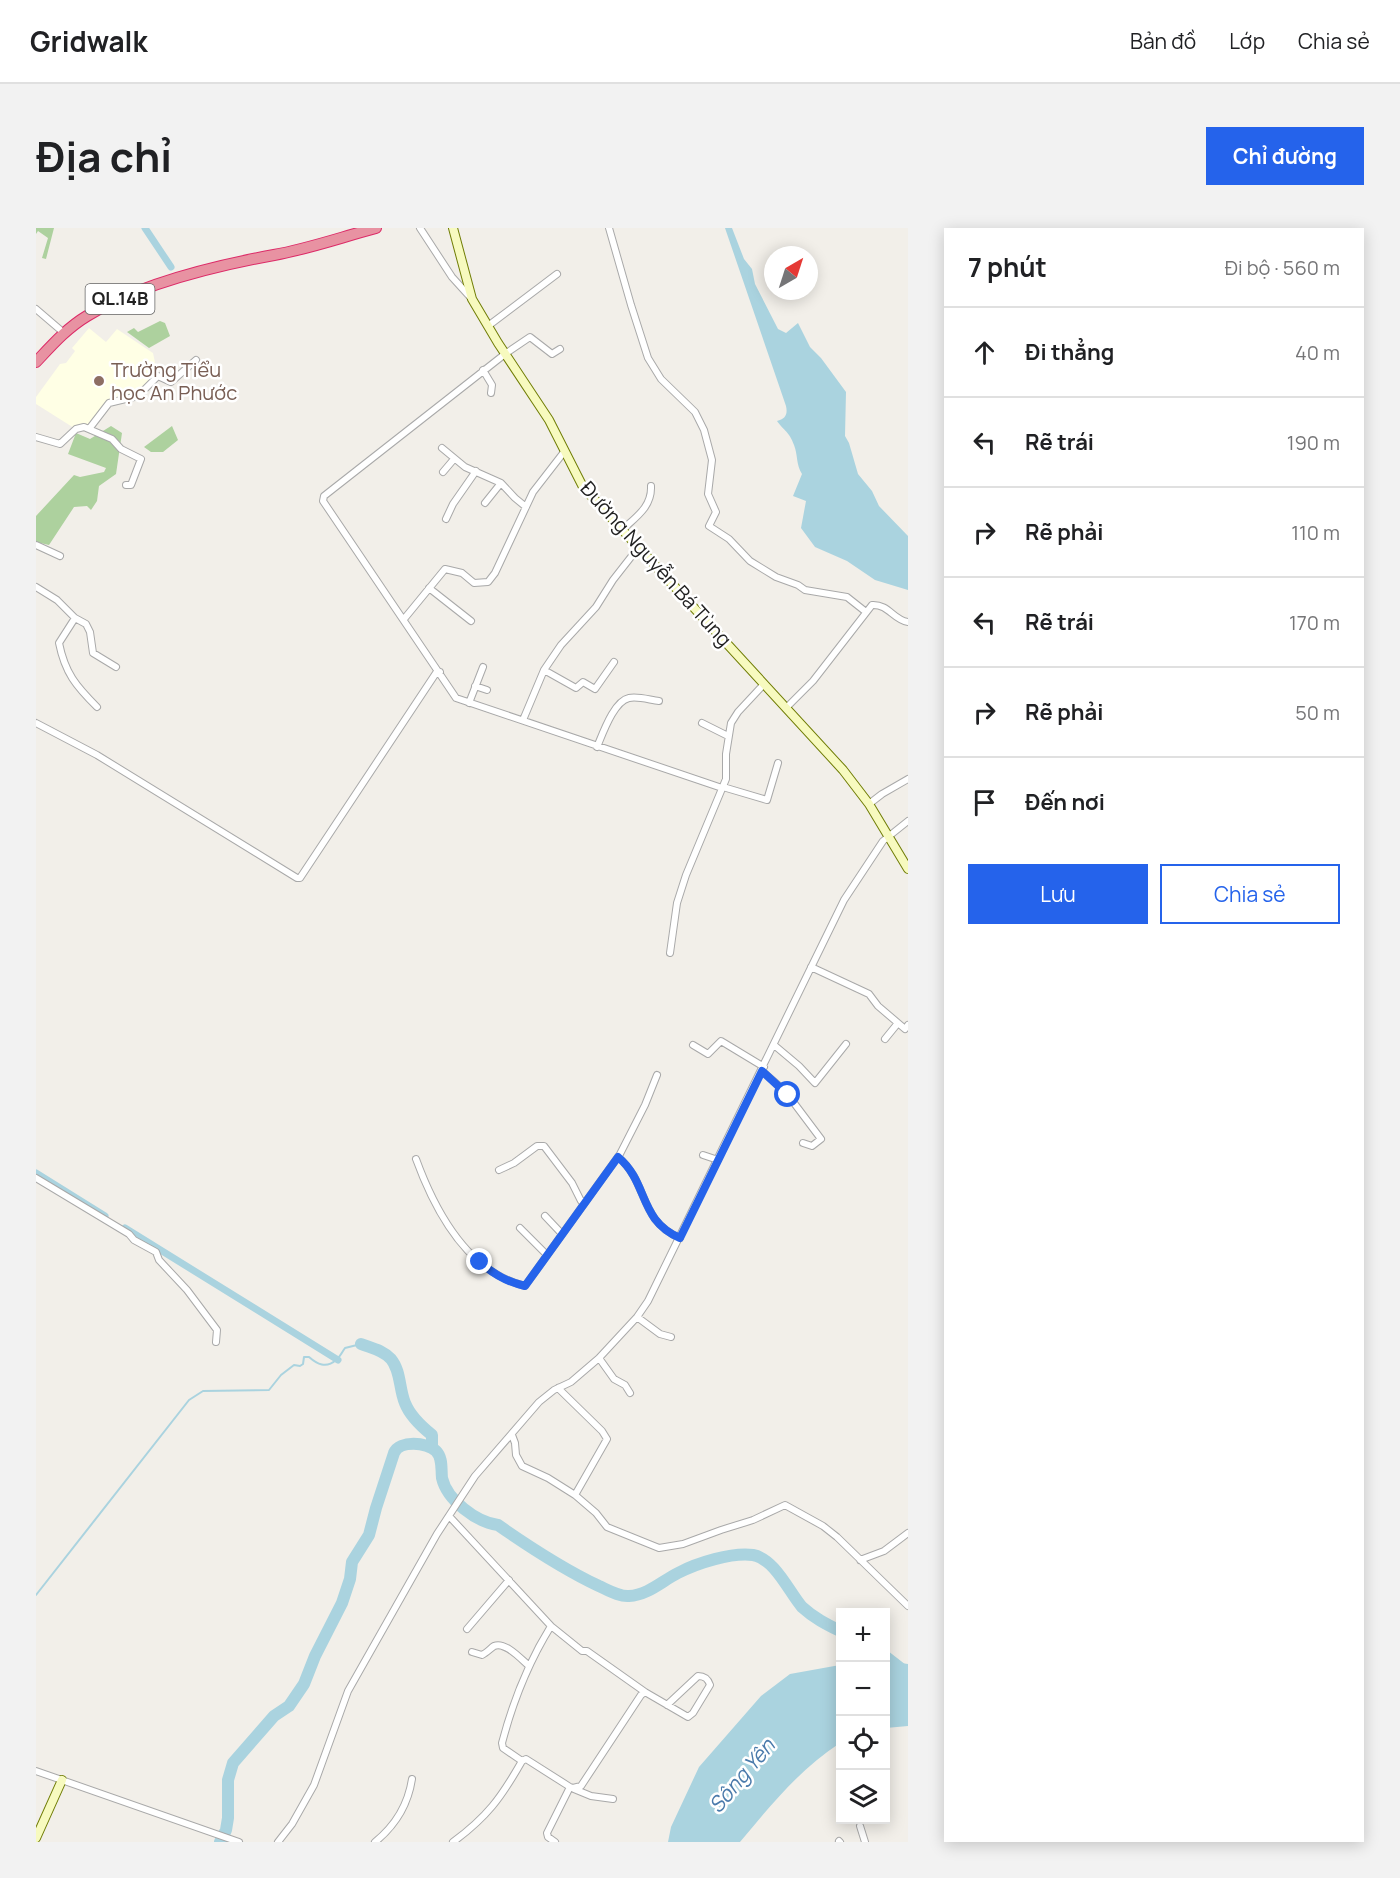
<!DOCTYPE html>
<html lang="vi">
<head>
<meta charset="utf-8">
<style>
  body { margin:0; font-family:Manrope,sans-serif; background:#f2f2f2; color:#202124 }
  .controls { position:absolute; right:18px; bottom:18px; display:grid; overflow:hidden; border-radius:0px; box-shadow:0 3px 15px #0003 }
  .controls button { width:54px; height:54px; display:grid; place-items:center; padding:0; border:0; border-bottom:2px solid #e0e0e0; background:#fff; color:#202124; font:30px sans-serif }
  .compass { position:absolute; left:728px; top:18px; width:54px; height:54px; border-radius:50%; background:#fff; box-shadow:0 3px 15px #0003; rotate:39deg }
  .stop { position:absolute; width:18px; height:18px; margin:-14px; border:4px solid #2563eb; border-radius:50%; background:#fff }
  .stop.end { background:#2563eb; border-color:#fff; box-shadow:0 2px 6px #0008 }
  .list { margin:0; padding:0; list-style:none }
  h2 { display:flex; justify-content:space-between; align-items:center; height:78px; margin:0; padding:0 24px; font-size:26px }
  h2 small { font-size:20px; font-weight:400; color:#757577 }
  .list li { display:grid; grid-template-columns:39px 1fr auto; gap:18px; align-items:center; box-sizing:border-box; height:90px; padding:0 24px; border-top:2px solid #e0e0e0 }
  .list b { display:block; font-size:22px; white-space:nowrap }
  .list em { font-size:20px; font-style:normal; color:#757577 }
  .actions { display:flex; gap:12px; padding:18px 24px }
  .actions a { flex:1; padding:14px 0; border:2px solid #2563eb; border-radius:0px; text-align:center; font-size:21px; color:#2563eb }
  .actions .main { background:#2563eb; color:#fff }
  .icon { flex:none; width:33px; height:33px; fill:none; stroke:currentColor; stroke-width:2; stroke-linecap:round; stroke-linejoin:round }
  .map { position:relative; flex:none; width:872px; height:1614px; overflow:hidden; border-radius:0px }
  header { display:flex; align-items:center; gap:36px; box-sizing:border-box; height:84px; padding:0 30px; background:#fff; border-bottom:2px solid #e0e0e0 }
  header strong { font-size:28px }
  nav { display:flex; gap:33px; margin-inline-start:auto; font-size:21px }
  .intro { display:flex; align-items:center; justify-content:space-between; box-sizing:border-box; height:144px; padding:0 36px }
  h1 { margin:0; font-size:42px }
  .button { padding:15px 27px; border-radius:0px; background:#2563eb; color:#fff; font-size:21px; font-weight:700 }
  main { display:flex; gap:36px; padding:0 36px }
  aside { flex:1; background:#fff; border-radius:0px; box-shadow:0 3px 15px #0003 }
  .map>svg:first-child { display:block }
  .education { fill:#ffffe5 }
  .forest { fill:#add19e }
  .water { fill:#aad3df }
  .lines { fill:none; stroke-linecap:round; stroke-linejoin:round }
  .stream { stroke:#aad3df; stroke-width:2 }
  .canal { stroke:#aad3df; stroke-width:7 }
  .river { stroke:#aad3df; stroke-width:12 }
  .street-casing { stroke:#a9a9a9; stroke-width:8 }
  .secondary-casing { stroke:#707d05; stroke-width:10 }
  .highway-casing { stroke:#dc2a67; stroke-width:12 }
  .street { stroke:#fff; stroke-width:6 }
  .secondary { stroke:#f7fabf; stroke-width:8 }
  .highway { stroke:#e892a2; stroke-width:10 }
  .route { stroke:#2563eb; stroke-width:8 }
  .education-dot { fill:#8d6e63; stroke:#fff; stroke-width:2 }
  .labels { text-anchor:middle; stroke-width:5; stroke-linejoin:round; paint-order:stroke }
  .shield { fill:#fff; stroke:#646464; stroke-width:1.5 }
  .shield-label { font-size:18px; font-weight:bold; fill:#222 }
  .education-label { font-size:20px; fill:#785e54; stroke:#fff; text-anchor:start }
  .street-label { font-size:20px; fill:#222; stroke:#fff }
  .water-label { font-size:21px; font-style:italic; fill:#4a7aab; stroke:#fff }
</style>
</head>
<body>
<header>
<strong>Gridwalk</strong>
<nav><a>Bản đồ</a><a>Lớp</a><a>Chia sẻ</a></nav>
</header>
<div class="intro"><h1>Địa chỉ</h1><a class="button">Chỉ đường</a></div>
<main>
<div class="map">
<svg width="872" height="1614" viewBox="0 0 872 1614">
  <rect width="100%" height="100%" fill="#f2efe9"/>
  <!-- education -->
  <path class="education" d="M53 100 70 114 81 101 117 125 121 144 110 162 72 174 52 199 38 200 0 176V169L24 136 30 135 39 123 36 120Z"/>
  <!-- forest -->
  <path class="forest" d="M0 0H18L10 31 6 30 12 10 2 3 0 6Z
    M124 93 129 95 134 108 113 120 91 104 98 100 102 104Z
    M75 198 86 205 80 246 63 258 61 273 55 282 51 278 38 279 13 317 0 314V288L38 247 44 249 68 244 70 240 32 226 40 205 54 211Z
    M136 198 142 212 127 224H115L108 219Z"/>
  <!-- water -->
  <path class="water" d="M689 0H696L708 31 716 41 719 56 742 101 750 105 762 95 774 119 785 130 810 164 809 208 813 215 822 246 836 263 843 278 872 308V362L839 352 811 333 779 319 765 300 770 273 757 268 766 246C760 237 762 227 758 217 753 203 748 203 741 193 749 191 752 187 750 178Z
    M850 1433 872 1436V1498L850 1500Z
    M804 1437V1515C764 1541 735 1577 704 1614H632L635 1599 663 1539 725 1468 754 1446Z"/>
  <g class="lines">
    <!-- stream -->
    <path class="stream" d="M0 1367 153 1172 167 1163 233 1162 245 1147 258 1137 264 1138 267 1136 268 1129H273C281 1136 290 1141 300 1132 304 1129 306 1124 309 1120L325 1116"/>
    <!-- canal -->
    <path class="canal" d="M109 0 135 39
      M0 945 69 988
      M89 1000 302 1132"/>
    <!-- river -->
    <path class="river" d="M325 1116C335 1120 347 1122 355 1131 365 1143 363 1161 369 1175 374 1188 386 1199 396 1207V1219
      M850 1429 872 1446
      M184 1614 190 1602 192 1590V1552L197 1535 238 1488 253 1478 268 1456 279 1428 306 1375 314 1351 316 1334 333 1307 340 1280 358 1225C363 1212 391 1214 400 1223 407 1230 405 1241 406 1250 411 1272 440 1294 462 1297 495 1320 527 1341 563 1358 572 1362 584 1369 593 1368 612 1367 626 1353 642 1345 661 1335 696 1324 717 1327 739 1331 753 1364 766 1379 778 1390 790 1396 804 1403"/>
    <defs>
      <path id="street" d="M384 0 416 49 435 70
        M573 0 595 77 612 130 625 151 659 184 668 202 676 232 672 266 680 284 673 298 693 311 714 333 740 349 762 357 769 362 811 369 830 384
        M0 81 28 105
        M452 98 521 46
        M524 121 516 126 494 109 469 126 288 268 287 273 420 470 686 560
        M447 142 456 157 455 165
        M53 201 73 175 102 168 122 148 135 154 160 132
        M0 209 24 216 40 201 48 199 76 211 85 221 105 231 95 257H90
        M406 220 429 239 465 255 479 270 490 279
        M407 244 418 231
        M449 275 465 255
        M410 291 417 276 440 243
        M586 302C600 289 616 279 615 258
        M0 317 24 328
        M0 359 21 372 39 390 50 396 54 404 57 425 80 439
        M393 360 435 393
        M39 390 23 415C29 445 40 458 61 479
        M368 391 409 341 426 345 438 355 452 354 459 345 497 264 528 224
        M508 442 540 460 547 454 559 461 578 434
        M439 458 451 462
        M433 475 447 439
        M750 480 777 453 836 377C853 376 857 392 872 394
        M487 492 508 442 525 417 560 379 577 352 602 320
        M0 495 61 527 261 650H264L400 445 404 444
        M666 495 692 508
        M561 519C567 505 578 473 593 470 602 468 614 472 623 473
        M687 559 731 572 742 535
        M833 576 846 566 872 551
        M634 725 641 675 650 647 690 551V526L695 495 702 484 728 456
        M775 739 833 766 842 778 869 801 872 797
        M849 811 862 795
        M657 817 672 826 685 813 728 839
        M738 817 763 838 779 855 810 816
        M726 843 749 863 785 911 776 918 767 915
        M667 927 682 932
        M582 929C613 955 602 992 644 1010
        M380 931C399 983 432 1044 489 1058L584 926 609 877 621 847
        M463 942 478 935 501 918H508L536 955 545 973H550
        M0 950 93 1006 98 1012 120 1024 123 1032 151 1062 181 1102 180 1114
        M509 988 526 1006
        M484 1000 511 1027
        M601 1089 624 1106 635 1109
        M563 1130 578 1151 589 1157 594 1165
        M522 1160 566 1203 571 1211 539 1267
        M476 1207 479 1215 480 1227 486 1238 512 1250 539 1267 560 1285 571 1299 623 1320 647 1316 685 1302 717 1292 749 1277 787 1298 801 1309 872 1378
        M413 1288 515 1398 546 1423H551L609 1464
        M824 1332 848 1323 872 1305
        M431 1401 473 1352
        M436 1424 446 1427C450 1425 454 1421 458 1418 469 1413 485 1431 492 1437
        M486 1533 467 1520 466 1515C477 1473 492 1435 515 1398
        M0 1543 203 1614
        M538 1561 555 1568 577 1571
        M824 1598 829 1614
        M803 1613 804 1614
        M242 1614 256 1596 278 1557 312 1463 401 1306 439 1248 503 1174 518 1162 535 1154 563 1130 601 1089 612 1073 808 672 847 613 872 593
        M339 1614C360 1597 372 1577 376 1551
        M417 1614C451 1589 465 1570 486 1533L490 1531 534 1559 537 1560 545 1558 605 1467 609 1464 652 1489 657 1485 674 1457C672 1451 669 1448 662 1448L631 1477
        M519 1614 512 1609 511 1605 534 1559"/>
      <path id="secondary" d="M417 0 436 71 462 115 513 192 547 259 807 542 833 576 872 641
        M0 1610 26 1552"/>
      <path id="highway" d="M0 134C16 117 31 100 51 88 103 56 178 38 238 27 272 21 306 9 340 0"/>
    </defs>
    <!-- street casing -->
    <use href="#street" class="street-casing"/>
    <!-- secondary casing -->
    <use href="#secondary" class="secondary-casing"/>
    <!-- highway casing -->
    <use href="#highway" class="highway-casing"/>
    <!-- street -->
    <use href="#street" class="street"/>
    <!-- secondary -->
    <use href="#secondary" class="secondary"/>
    <!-- highway -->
    <use href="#highway" class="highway"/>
  </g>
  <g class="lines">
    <!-- route -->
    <path class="route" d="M444 1034C458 1047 471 1054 489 1058L582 929C613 955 602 992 644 1010L726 843 752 867"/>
  </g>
  <!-- markers -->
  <circle class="education-dot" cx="63" cy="153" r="6"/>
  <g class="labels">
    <!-- shield labels -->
    <rect class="shield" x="49.5" y="56" width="69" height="30" rx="4.5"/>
    <g class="shield-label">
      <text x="84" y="77">QL.14B</text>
    </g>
    <!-- education labels -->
    <g class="education-label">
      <text x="75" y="149">Trường Tiểu<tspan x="75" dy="23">học An Phước</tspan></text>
    </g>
    <!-- street labels -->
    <g class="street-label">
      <text transform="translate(620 336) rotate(48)" y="7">Đường Nguyễn Bá Tùng</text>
    </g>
    <!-- water labels -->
    <g class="water-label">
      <text transform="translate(706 1548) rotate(-50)" y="7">Sông Yên</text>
    </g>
  </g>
</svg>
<div class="controls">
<button>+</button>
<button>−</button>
<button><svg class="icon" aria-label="locate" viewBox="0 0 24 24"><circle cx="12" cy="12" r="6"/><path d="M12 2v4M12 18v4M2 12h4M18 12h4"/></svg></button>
<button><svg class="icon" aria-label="layers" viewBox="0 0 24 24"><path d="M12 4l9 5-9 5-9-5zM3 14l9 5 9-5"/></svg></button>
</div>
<svg class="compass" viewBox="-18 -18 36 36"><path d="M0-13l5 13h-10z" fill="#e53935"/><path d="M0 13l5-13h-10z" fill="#757577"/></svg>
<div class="stop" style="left:752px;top:867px"></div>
<div class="stop end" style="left:444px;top:1034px"></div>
</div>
<aside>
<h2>7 phút<small>Đi bộ · 560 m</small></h2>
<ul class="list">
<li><svg class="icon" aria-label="ahead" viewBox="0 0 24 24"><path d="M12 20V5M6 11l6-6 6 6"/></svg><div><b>Đi thẳng</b></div><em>40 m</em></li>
<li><svg class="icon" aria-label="left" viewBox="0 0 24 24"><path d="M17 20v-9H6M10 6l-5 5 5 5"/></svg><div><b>Rẽ trái</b></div><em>190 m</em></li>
<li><svg class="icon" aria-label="right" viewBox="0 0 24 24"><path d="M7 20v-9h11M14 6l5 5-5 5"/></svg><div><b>Rẽ phải</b></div><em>110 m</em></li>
<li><svg class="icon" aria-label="left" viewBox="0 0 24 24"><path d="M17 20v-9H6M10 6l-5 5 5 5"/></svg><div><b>Rẽ trái</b></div><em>170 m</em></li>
<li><svg class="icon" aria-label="right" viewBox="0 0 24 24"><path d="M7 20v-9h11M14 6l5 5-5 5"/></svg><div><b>Rẽ phải</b></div><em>50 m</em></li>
<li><svg class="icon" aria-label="arrive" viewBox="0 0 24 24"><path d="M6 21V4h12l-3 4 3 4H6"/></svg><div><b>Đến nơi</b></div></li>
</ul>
<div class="actions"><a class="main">Lưu</a><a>Chia sẻ</a></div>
</aside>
</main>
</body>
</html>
